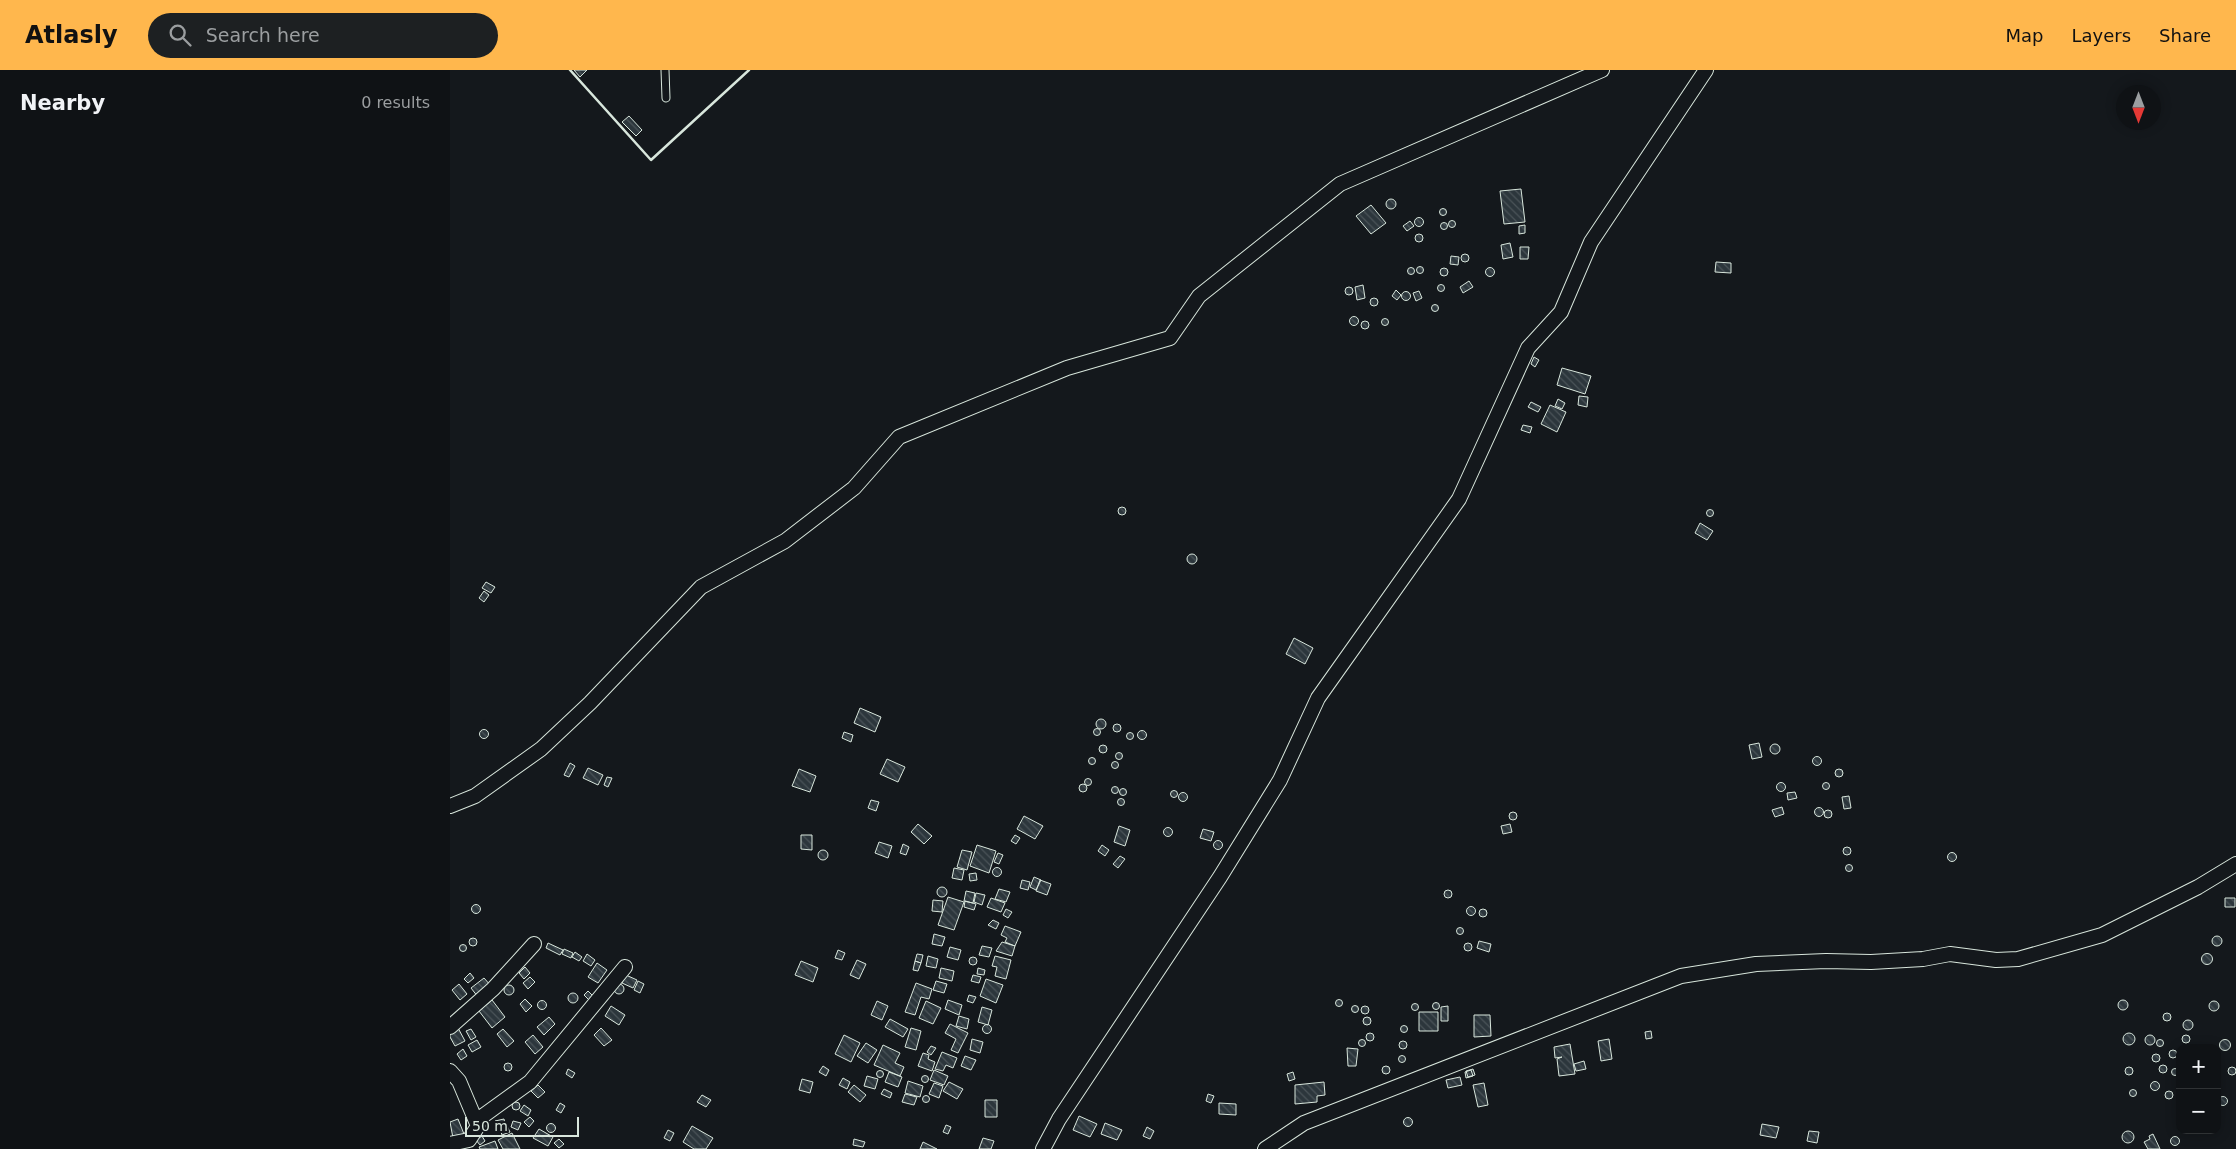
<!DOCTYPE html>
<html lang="en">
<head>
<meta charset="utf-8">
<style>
  body { margin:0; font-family:"DejaVu Sans",sans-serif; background:#1d2022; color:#f1f3f6 }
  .controls { position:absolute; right:15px; bottom:15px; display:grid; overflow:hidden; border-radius:10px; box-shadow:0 2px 12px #0003 }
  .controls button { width:45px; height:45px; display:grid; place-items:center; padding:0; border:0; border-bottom:1px solid #2f3234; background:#0f1215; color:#f1f3f6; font:25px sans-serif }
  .compass { position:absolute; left:1666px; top:15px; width:45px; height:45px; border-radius:50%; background:#0f1215; box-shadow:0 2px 12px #0003; rotate:180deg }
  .scale { position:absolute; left:15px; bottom:12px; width:114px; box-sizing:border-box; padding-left:5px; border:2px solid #d8e6dc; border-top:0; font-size:14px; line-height:18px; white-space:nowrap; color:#d8e6dc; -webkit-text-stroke:4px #14181c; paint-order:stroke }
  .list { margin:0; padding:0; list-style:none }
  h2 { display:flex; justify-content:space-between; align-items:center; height:65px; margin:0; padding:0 20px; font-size:21px }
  h2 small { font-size:16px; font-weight:400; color:#9b9ea0 }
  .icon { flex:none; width:28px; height:28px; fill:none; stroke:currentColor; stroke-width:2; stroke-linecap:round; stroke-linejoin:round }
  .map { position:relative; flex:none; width:1786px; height:1079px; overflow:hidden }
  header { display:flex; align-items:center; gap:30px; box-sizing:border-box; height:70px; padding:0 25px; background:#ffb74d; color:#111 }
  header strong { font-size:24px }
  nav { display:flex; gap:28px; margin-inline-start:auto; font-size:18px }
  .search { width:350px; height:45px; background:#1d2022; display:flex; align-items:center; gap:12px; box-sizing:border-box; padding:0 18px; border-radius:28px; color:#9b9ea0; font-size:19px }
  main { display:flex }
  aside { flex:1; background:#0f1215 }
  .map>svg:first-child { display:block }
  .building { fill:url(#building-back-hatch); stroke:#d8e6dc }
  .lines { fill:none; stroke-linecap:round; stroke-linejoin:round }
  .service-casing { stroke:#d8e6dc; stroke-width:9 }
  .minor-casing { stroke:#d8e6dc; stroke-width:16 }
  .service { stroke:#14181c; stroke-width:7 }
  .minor { stroke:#14181c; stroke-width:14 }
  .wall { stroke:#d8e6dc; stroke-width:2.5 }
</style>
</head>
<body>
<header>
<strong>Atlasly</strong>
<div class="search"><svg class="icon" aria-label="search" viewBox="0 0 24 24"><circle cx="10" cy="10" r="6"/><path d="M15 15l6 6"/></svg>Search here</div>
<nav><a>Map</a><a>Layers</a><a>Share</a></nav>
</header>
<main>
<aside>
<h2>Nearby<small>0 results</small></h2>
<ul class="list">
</ul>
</aside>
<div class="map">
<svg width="1786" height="1079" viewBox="0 0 1786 1079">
  <defs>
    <pattern id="building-back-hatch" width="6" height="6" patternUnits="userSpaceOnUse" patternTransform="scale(1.25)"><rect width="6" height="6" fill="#2c363c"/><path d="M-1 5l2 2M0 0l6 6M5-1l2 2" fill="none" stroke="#4a5358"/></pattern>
  </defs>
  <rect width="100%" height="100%" fill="#14181c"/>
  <!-- building -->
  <path class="building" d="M124 0H137L130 7Z
    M179 46 192 60 186 66 172 52Z
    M1071 119 1075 152 1054 154 1050 121Z
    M936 134a5 5 0 1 1 10 0a5 5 0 1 1-10 0Z
    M921 135 936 153 921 164 906 146Z
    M989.5 142a3.5 3.5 0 1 1 7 0a3.5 3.5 0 1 1-7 0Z
    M964.5 152a4.5 4.5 0 1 1 9 0a4.5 4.5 0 1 1-9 0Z
    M998.5 154a3.5 3.5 0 1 1 7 0a3.5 3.5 0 1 1-7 0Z
    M960 151 964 156 957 161 953 156Z
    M990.5 156a3.5 3.5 0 1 1 7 0a3.5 3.5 0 1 1-7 0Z
    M1075 155V163L1069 164V156Z
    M965 168a4 4 0 1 1 8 0a4 4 0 1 1-8 0Z
    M1060 173 1063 187 1053 189 1051 175Z
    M1070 177H1079L1078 189H1070Z
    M1011 188a4 4 0 1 1 8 0a4 4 0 1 1-8 0Z
    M1001 186 1009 187 1008 195 1000 194Z
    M1266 192 1281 193V203L1265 202Z
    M966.5 200a3.5 3.5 0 1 1 7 0a3.5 3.5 0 1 1-7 0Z
    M957.5 201a3.5 3.5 0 1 1 7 0a3.5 3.5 0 1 1-7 0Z
    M1035.5 202a4.5 4.5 0 1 1 9 0a4.5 4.5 0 1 1-9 0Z
    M990 202a4 4 0 1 1 8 0a4 4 0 1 1-8 0Z
    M1019 211 1023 217 1013 223 1010 217Z
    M987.5 218a3.5 3.5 0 1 1 7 0a3.5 3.5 0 1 1-7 0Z
    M913 215 915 228 907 230 905 217Z
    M895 221a4 4 0 1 1 8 0a4 4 0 1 1-8 0Z
    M946 220 951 225 947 230 942 226Z
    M969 221 972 228 966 231 963 223Z
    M951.5 226a4.5 4.5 0 1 1 9 0a4.5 4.5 0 1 1-9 0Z
    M920 232a4 4 0 1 1 8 0a4 4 0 1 1-8 0Z
    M981.5 238a3.5 3.5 0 1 1 7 0a3.5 3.5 0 1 1-7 0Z
    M899.5 251a4.5 4.5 0 1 1 9 0a4.5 4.5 0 1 1-9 0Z
    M931.5 252a3.5 3.5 0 1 1 7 0a3.5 3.5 0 1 1-7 0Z
    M911 255a4 4 0 1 1 8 0a4 4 0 1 1-8 0Z
    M1084 287 1089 290 1085 297 1081 294Z
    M1112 298 1141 306 1135 324 1107 315Z
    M1129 326 1138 327 1137 337 1128 335Z
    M1108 329 1115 333 1112 339 1105 336Z
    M1081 332 1091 337 1088 342 1078 337Z
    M1100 335 1116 342 1107 362 1091 354Z
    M1073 355 1082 357 1080 363 1071 360Z
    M668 441a4 4 0 1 1 8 0a4 4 0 1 1-8 0Z
    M1256.5 443a3.5 3.5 0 1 1 7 0a3.5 3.5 0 1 1-7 0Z
    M1250 453 1263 461 1257 470 1245 463Z
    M737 489a5 5 0 1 1 10 0a5 5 0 1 1-10 0Z
    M36 512 45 517 41 523 32 518Z
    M34 521 39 525 34 532 29 528Z
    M844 568 863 578 855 594 836 584Z
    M410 638 431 647 425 662 404 653Z
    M646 654a5 5 0 1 1 10 0a5 5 0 1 1-10 0Z
    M663 658a4 4 0 1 1 8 0a4 4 0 1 1-8 0Z
    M643.5 662a3.5 3.5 0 1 1 7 0a3.5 3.5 0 1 1-7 0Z
    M29.5 664a4.5 4.5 0 1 1 9 0a4.5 4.5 0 1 1-9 0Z
    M687.5 665a4.5 4.5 0 1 1 9 0a4.5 4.5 0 1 1-9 0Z
    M394 662 403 665 401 672 392 668Z
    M676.5 666a3.5 3.5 0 1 1 7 0a3.5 3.5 0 1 1-7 0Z
    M1309 673 1312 687 1302 689 1299 675Z
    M1320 679a5 5 0 1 1 10 0a5 5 0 1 1-10 0Z
    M649 679a4 4 0 1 1 8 0a4 4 0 1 1-8 0Z
    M665.5 686a3.5 3.5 0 1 1 7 0a3.5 3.5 0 1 1-7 0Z
    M1362.5 691a4.5 4.5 0 1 1 9 0a4.5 4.5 0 1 1-9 0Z
    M638.5 691a3.5 3.5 0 1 1 7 0a3.5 3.5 0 1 1-7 0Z
    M437 689 455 697 448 712 430 704Z
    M661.5 695a3.5 3.5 0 1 1 7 0a3.5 3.5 0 1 1-7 0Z
    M120 693 125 696 119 707 114 705Z
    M138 698 153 705 148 715 133 708Z
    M1385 703a4 4 0 1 1 8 0a4 4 0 1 1-8 0Z
    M349 699 366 706 360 722 342 716Z
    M157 707 162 708 158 717 154 715Z
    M634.5 712a3.5 3.5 0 1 1 7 0a3.5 3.5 0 1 1-7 0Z
    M1372.5 716a3.5 3.5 0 1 1 7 0a3.5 3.5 0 1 1-7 0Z
    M1326.5 717a4.5 4.5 0 1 1 9 0a4.5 4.5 0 1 1-9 0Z
    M629 718a4 4 0 1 1 8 0a4 4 0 1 1-8 0Z
    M661.5 720a3.5 3.5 0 1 1 7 0a3.5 3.5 0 1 1-7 0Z
    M669.5 722a3.5 3.5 0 1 1 7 0a3.5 3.5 0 1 1-7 0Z
    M720.5 724a3.5 3.5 0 1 1 7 0a3.5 3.5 0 1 1-7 0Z
    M1345 722 1347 728 1338 730 1337 723Z
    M728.5 727a4.5 4.5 0 1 1 9 0a4.5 4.5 0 1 1-9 0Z
    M1399 726 1401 738 1394 739 1392 727Z
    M667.5 732a3.5 3.5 0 1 1 7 0a3.5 3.5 0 1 1-7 0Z
    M421 730 429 732 426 741 418 738Z
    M1332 737 1334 744 1325 747 1322 740Z
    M1364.5 742a4.5 4.5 0 1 1 9 0a4.5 4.5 0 1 1-9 0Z
    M1374 744a4 4 0 1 1 8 0a4 4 0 1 1-8 0Z
    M1059 746a4 4 0 1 1 8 0a4 4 0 1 1-8 0Z
    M574 746 593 756 585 769 567 759Z
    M468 754 482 766 474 774 461 762Z
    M1060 754 1062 762 1053 764 1051 756Z
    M669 756 680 760 675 776 664 772Z
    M713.5 762a4.5 4.5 0 1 1 9 0a4.5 4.5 0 1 1-9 0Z
    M753 759 764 762 761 771 750 768Z
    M351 765H362V780L351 779Z
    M565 765 570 768 566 774 561 771Z
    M763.5 775a4.5 4.5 0 1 1 9 0a4.5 4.5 0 1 1-9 0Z
    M429 772 442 776 438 788 425 783Z
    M453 774 459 777 456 785 450 783Z
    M527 775 546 781 539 803 520 796Z
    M652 775 659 780 655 786 648 781Z
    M1393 781a4 4 0 1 1 8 0a4 4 0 1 1-8 0Z
    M368 785a5 5 0 1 1 10 0a5 5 0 1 1-10 0Z
    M512 780 522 782 517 800 507 797Z
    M1497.5 787a4.5 4.5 0 1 1 9 0a4.5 4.5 0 1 1-9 0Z
    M548 783 553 785 549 794 544 792Z
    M670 786 675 789 668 798 663 794Z
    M1395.5 798a3.5 3.5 0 1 1 7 0a3.5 3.5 0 1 1-7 0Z
    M542.5 802a4.5 4.5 0 1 1 9 0a4.5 4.5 0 1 1-9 0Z
    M504 798 514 800 512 810 502 808Z
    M526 803 527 810 520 811 519 804Z
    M584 807 591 810 586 820 580 817Z
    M572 810 580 812 578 820 570 818Z
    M590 810 601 814 597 825 586 821Z
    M487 822a5 5 0 1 1 10 0a5 5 0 1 1-10 0Z
    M549 819 560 822 556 832 545 829Z
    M994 824a4 4 0 1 1 8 0a4 4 0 1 1-8 0Z
    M516 821 525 823 523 833 514 831Z
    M526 823 535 825 532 835 524 832Z
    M498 827 514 832 504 860 488 855Z
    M541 828 555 833 551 842 537 837Z
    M1775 828H1785V837H1775Z
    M483 830 493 831 492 842 482 841Z
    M515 831 526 834 524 840 514 837Z
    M21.5 839a4.5 4.5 0 1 1 9 0a4.5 4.5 0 1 1-9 0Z
    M1016.5 841a4.5 4.5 0 1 1 9 0a4.5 4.5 0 1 1-9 0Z
    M556 839 562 842 558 848 553 845Z
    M1029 843a4 4 0 1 1 8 0a4 4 0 1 1-8 0Z
    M543 850 549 853 546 859 538 855Z
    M555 856 571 862 565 876 555 872 557 868 551 865Z
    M1006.5 861a3.5 3.5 0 1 1 7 0a3.5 3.5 0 1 1-7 0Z
    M484 864 495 867 492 876 482 874Z
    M1762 871a5 5 0 1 1 10 0a5 5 0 1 1-10 0Z
    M19 872a4 4 0 1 1 8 0a4 4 0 1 1-8 0Z
    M1029 871 1041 874 1039 882 1027 878Z
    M552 872 565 876 562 886 546 881Z
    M98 873 113 880 110 885 96 878Z
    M1014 877a4 4 0 1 1 8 0a4 4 0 1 1-8 0Z
    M9.5 878a3.5 3.5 0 1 1 7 0a3.5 3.5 0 1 1-7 0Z
    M532 876 542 878 539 887 529 885Z
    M500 877 511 880 508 890 497 887Z
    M114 879 123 883 121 888 112 884Z
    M388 880 395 883 392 890 385 888Z
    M125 882 132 887 129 891 122 887Z
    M1751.5 889a5.5 5.5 0 1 1 11 0a5.5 5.5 0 1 1-11 0Z
    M137 884 145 890 141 896 133 891Z
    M467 884 473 885 471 893 465 891Z
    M478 886 488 889 486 898 476 896Z
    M545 886 561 890 556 909 545 906 547 897 542 896Z
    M519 891a4 4 0 1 1 8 0a4 4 0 1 1-8 0Z
    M407 890 416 894 409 909 400 905Z
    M351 891 368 898 363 912 345 905Z
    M465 891 471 893 468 901 463 900Z
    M147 893 157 900 148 913 138 907Z
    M75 897 80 903 74 909 69 903Z
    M491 898 504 901 502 911 489 908Z
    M528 898 535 900 534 905 527 904Z
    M20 903 24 908 18 913 14 909Z
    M176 905 187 910 183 918 172 913Z
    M523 905 531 907 529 913 521 911Z
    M80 907 85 912 78 919 73 913Z
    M34 908 41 916 28 927 21 918Z
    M536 909 553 915 546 933 530 926Z
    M188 911 194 914 190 923 184 920Z
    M486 911 497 914 494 923 483 920Z
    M466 913 482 919 479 929 471 927 465 945 455 942Z
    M9 914 17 924 10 930 2 920Z
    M164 919a5 5 0 1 1 10 0a5 5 0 1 1-10 0Z
    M54 920a5 5 0 1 1 10 0a5 5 0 1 1-10 0Z
    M138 921 144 927 140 931 134 925Z
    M118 928a5 5 0 1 1 10 0a5 5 0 1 1-10 0Z
    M519 925 526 927 523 933 517 931Z
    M75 929 82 936 76 942 70 934Z
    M885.5 933a3.5 3.5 0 1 1 7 0a3.5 3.5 0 1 1-7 0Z
    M1668 935a5 5 0 1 1 10 0a5 5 0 1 1-10 0Z
    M42 930 55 947 42 958 29 941Z
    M498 930 512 935 509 945 495 939Z
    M87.5 935a4.5 4.5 0 1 1 9 0a4.5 4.5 0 1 1-9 0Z
    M427 931 438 936 432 950 421 945Z
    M476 931 491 938 483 954 469 948Z
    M1759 936a5 5 0 1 1 10 0a5 5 0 1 1-10 0Z
    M982.5 936a3.5 3.5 0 1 1 7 0a3.5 3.5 0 1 1-7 0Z
    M961.5 937a3.5 3.5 0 1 1 7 0a3.5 3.5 0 1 1-7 0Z
    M901.5 939a3.5 3.5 0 1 1 7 0a3.5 3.5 0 1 1-7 0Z
    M911 940a4 4 0 1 1 8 0a4 4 0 1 1-8 0Z
    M161 936 175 945 169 955 155 946Z
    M998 936V951H991V937Z
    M532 937 542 940 538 955 528 952Z
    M969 942H988V961H969Z
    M1713 947a4 4 0 1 1 8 0a4 4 0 1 1-8 0Z
    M1024 945H1040L1041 966 1024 967Z
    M509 946 519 949 517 959 506 956Z
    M913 951a4 4 0 1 1 8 0a4 4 0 1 1-8 0Z
    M99 947 105 954 94 965 87 957Z
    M440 949 458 959 453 967 435 957Z
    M1733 955a5 5 0 1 1 10 0a5 5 0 1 1-10 0Z
    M500 954 518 963 508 983 501 980 506 969 495 963Z
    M532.5 959a4.5 4.5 0 1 1 9 0a4.5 4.5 0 1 1-9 0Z
    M950.5 959a3.5 3.5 0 1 1 7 0a3.5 3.5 0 1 1-7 0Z
    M7 956 15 971 5 976 0 967V960Z
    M151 958 162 970 154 976 144 965Z
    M461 958 471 961 466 980 455 977Z
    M21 959 26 967 21 970 16 961Z
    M53 959 64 971 57 977 47 964Z
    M1201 961 1202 968 1196 969 1195 962Z
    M916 967a4 4 0 1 1 8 0a4 4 0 1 1-8 0Z
    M1673 969a6 6 0 1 1 12 0a6 6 0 1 1-12 0Z
    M83 965 93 977 85 984 75 972Z
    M394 965 410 973 401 992 385 984Z
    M1695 970a5 5 0 1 1 10 0a5 5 0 1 1-10 0Z
    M1732 969a4 4 0 1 1 8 0a4 4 0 1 1-8 0Z
    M522 969 533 972 530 983 520 980Z
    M1159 969 1162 989 1151 991 1148 971Z
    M1706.5 973a3.5 3.5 0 1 1 7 0a3.5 3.5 0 1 1-7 0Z
    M908.5 973a3.5 3.5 0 1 1 7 0a3.5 3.5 0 1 1-7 0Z
    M1769.5 975a5.5 5.5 0 1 1 11 0a5.5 5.5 0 1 1-11 0Z
    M27 970 31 977 22 982 18 975Z
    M949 975a4 4 0 1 1 8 0a4 4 0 1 1-8 0Z
    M416 973 427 980 418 993 407 986Z
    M1120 974 1125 1004 1109 1006 1107 989 1112 987 1105 988 1104 977Z
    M433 975 450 983 445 993 454 997 450 1006 424 995Z
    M481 976 486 978 481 985 477 982Z
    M897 978 908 979 906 996H898Z
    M13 979 17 986 11 990 7 984Z
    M1719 984a4 4 0 1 1 8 0a4 4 0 1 1-8 0Z
    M492 982 507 988 503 998 496 995 493 1001 485 999Z
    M473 983 479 985 478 989 485 992 482 1001 468 996Z
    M1702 988a4 4 0 1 1 8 0a4 4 0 1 1-8 0Z
    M948.5 989a3.5 3.5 0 1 1 7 0a3.5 3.5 0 1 1-7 0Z
    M515 986 526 990 521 1000 511 996Z
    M1134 991 1136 999 1126 1001 1124 994Z
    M54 997a4 4 0 1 1 8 0a4 4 0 1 1-8 0Z
    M1709 999a4 4 0 1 1 8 0a4 4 0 1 1-8 0Z
    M932 1000a4 4 0 1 1 8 0a4 4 0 1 1-8 0Z
    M373 996 379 1000 376 1006 369 1002Z
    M1778 1001a4 4 0 1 1 8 0a4 4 0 1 1-8 0Z
    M1675 1001a4 4 0 1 1 8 0a4 4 0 1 1-8 0Z
    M1721.5 1002a3.5 3.5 0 1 1 7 0a3.5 3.5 0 1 1-7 0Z
    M118 999 125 1003 122 1008 116 1004Z
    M1023 999 1025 1005 1018 1007 1016 1001Z
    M484 1000 498 1006 494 1015 480 1010Z
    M1021 1000 1023 1006 1016 1008 1015 1002Z
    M426.5 1004a3.5 3.5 0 1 1 7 0a3.5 3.5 0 1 1-7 0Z
    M439 1002 452 1007 448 1017 435 1012Z
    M843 1002 845 1009 839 1011 837 1004Z
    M471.5 1009a3.5 3.5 0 1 1 7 0a3.5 3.5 0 1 1-7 0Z
    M417 1006 428 1009 425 1019 414 1016Z
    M1010 1007 1012 1015 998 1018 996 1010Z
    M393 1008 400 1012 397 1019 389 1015Z
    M352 1009 363 1012 360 1023 349 1020Z
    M458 1011 473 1016 470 1027 455 1023Z
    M1700.5 1016a4.5 4.5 0 1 1 9 0a4.5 4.5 0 1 1-9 0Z
    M499 1012 513 1019 507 1029 493 1021Z
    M874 1012 875 1025 867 1026V1032L845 1034V1015Z
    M484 1013 493 1016 489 1028 479 1024Z
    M1034 1013 1038 1035 1028 1037 1023 1015Z
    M88 1015 95 1022 88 1028 81 1021Z
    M404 1015 416 1025 410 1032 398 1022Z
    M434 1019 442 1023 440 1028 431 1024Z
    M1679.5 1023a3.5 3.5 0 1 1 7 0a3.5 3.5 0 1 1-7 0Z
    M1715 1025a4 4 0 1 1 8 0a4 4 0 1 1-8 0Z
    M455 1024 467 1027 464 1035 452 1032Z
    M758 1024 764 1026 761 1033 756 1031Z
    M252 1025 261 1030 256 1037 247 1032Z
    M472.5 1029a3.5 3.5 0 1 1 7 0a3.5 3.5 0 1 1-7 0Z
    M1768.5 1031a4.5 4.5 0 1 1 9 0a4.5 4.5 0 1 1-9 0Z
    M535 1030H547V1047H535Z
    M62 1036a4 4 0 1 1 8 0a4 4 0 1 1-8 0Z
    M110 1033 115 1036 111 1043 106 1040Z
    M769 1033 786 1034V1045L769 1044Z
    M74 1035 81 1040 78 1046 70 1041Z
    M629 1046 647 1054 640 1067 623 1060Z
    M80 1047 84 1051 79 1057 74 1052Z
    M953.5 1052a4.5 4.5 0 1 1 9 0a4.5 4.5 0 1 1-9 0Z
    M8 1049 14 1064 3 1068 0 1052Z
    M54 1049 55 1054 46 1056 45 1051Z
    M63 1051 71 1053 68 1060 61 1057Z
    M655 1053 672 1060 667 1070 651 1064Z
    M96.5 1058a4.5 4.5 0 1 1 9 0a4.5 4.5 0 1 1-9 0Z
    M1312 1054 1329 1057 1326 1068 1310 1065Z
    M496 1055 501 1057 498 1064 493 1062Z
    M57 1056 60 1062 52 1065 50 1059Z
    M242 1056 263 1068 256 1079H244L233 1072Z
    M697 1057 704 1061 700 1069 693 1066Z
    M89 1059 103 1067 98 1076 83 1068Z
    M218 1060 224 1063 220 1071 214 1068Z
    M1359 1061 1369 1062 1367 1073 1357 1071Z
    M1672 1067a6 6 0 1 1 12 0a6 6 0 1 1-12 0Z
    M62 1063 70 1079H53L48 1070Z
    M1703 1064 1710 1079H1698L1694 1072 1700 1069 1699 1066Z
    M32 1066 35 1071 30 1075 26 1070Z
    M1720.5 1071a4.5 4.5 0 1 1 9 0a4.5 4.5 0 1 1-9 0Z
    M533 1068 544 1071 541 1079H529Z
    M109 1069 114 1074 109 1078 104 1073Z
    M404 1069 415 1072 413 1077 403 1075Z
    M45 1071 48 1079H30L29 1077Z
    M473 1072 487 1079H470Z"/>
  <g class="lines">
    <defs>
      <path id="service" d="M215 0 216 28"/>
      <path id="minor" d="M0 736 25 726 91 679 140 633 251 517 335 471 404 418 449 367 617 298 720 268 749 226 890 114 1152 0
        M0 957 43 919 84 874
        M0 1001 9 1011 28 1056 19 1070 0 1074
        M26 1051 80 1012 175 897
        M593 1079 609 1049 770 807 830 710 868 628 1009 429 1078 278 1111 242 1141 172 1256 0
        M815 1079 854 1053 1231 906 1306 894 1376 891 1421 892 1473 889 1500 884 1546 890 1568 889 1652 865 1748 817 1786 794"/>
    </defs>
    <!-- service casing -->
    <use href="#service" class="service-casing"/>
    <!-- minor casing -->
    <use href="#minor" class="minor-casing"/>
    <!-- service -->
    <use href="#service" class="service"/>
    <!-- minor -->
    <use href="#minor" class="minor"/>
    <!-- wall -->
    <path class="wall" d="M120 0 201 90 299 0"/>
  </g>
</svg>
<div class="controls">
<button>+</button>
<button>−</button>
</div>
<svg class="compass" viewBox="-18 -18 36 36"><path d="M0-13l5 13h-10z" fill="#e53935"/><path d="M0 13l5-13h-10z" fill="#9b9ea0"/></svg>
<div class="scale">50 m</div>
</div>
</main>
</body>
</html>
